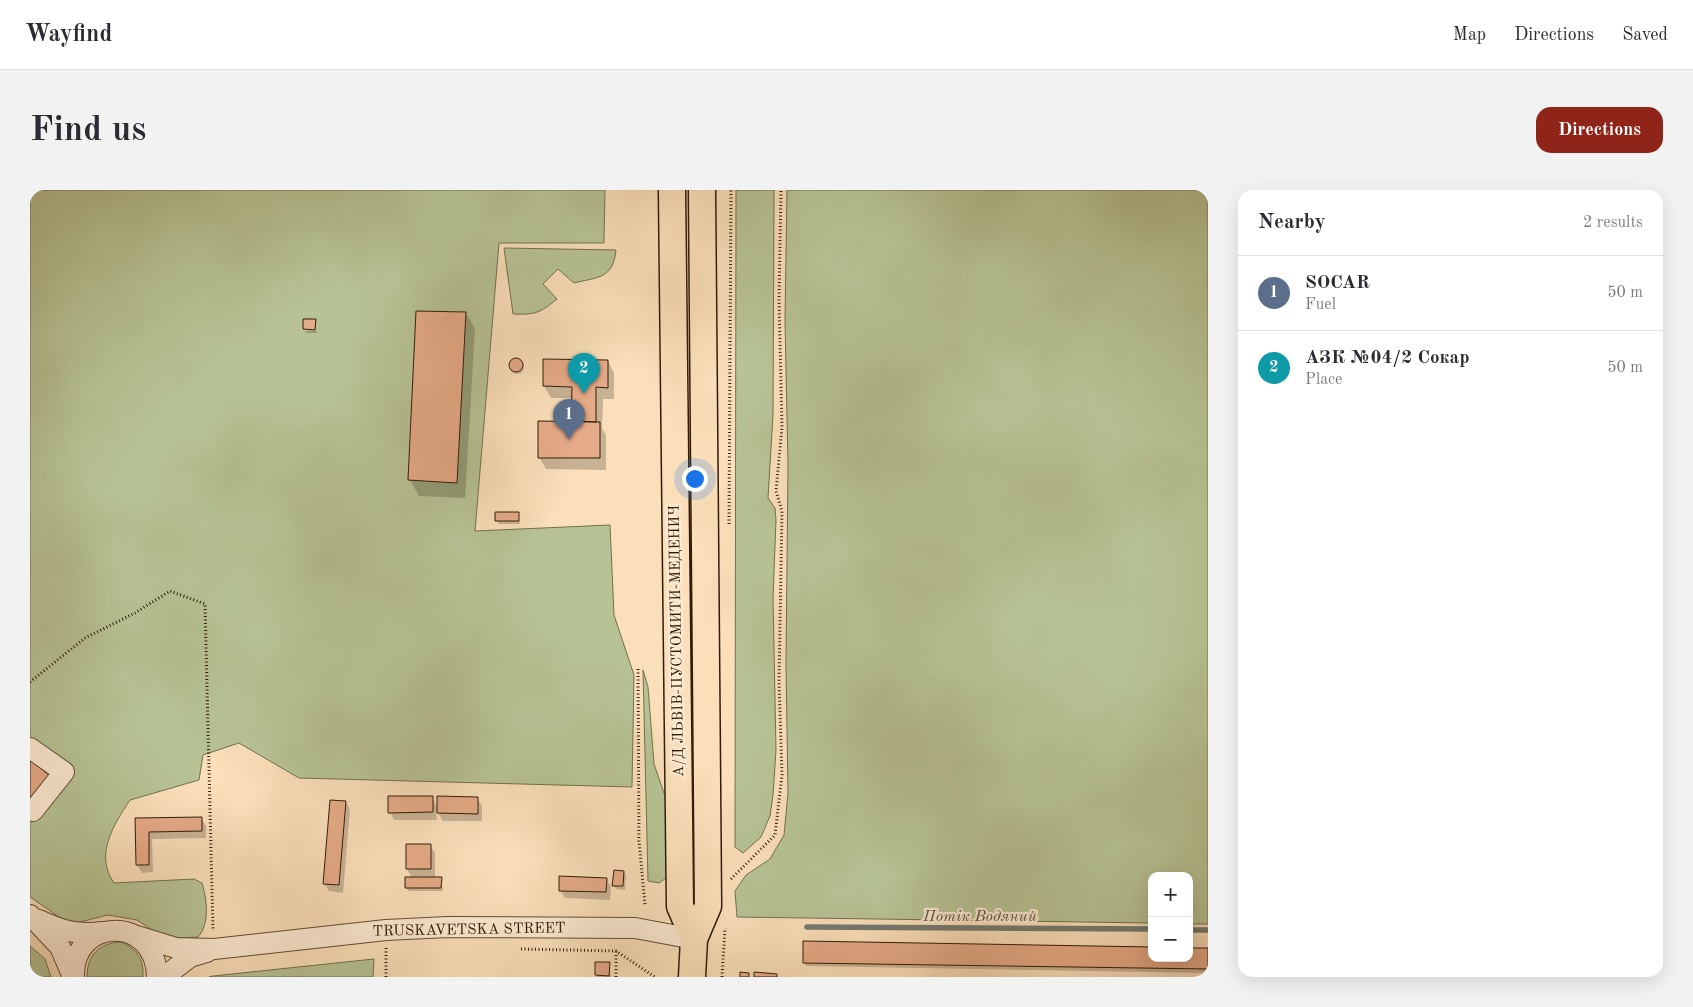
<!DOCTYPE html>
<html lang="en">
<head>
<meta charset="utf-8">
<style>
  body { margin:0; font-family:"Old Standard TT",serif; background:#f2f2f3; color:#2b2b33 }
  .controls { position:absolute; right:15px; bottom:15px; display:grid; overflow:hidden; border-radius:10px; box-shadow:0 5px 20px #0002 }
  .controls button { width:45px; height:45px; display:grid; place-items:center; padding:0; border:0; border-bottom:1px solid #e1e1e2; background:#fff; color:#2b2b33; font:25px sans-serif }
  .you { position:absolute; left:664px; top:288px; width:18px; height:18px; margin:-12px; border:4px solid #fff; border-radius:50%; background:#1a73e8; box-shadow:0 0 0 8px #1a73e833 }
  .badge { display:grid; place-items:center; width:32px; height:32px; border-radius:50%; background:#8f2418; color:#fff; font-size:16px; font-weight:700 }
  .pin { position:absolute; translate:-50% -41px; filter:drop-shadow(0 1px 2px #0008) }
  .pin::after { content:''; position:absolute; top:26px; width:18px; height:15px; background:inherit; clip-path:polygon(0 0,100% 0,50% 100%) }
  .list { margin:0; padding:0; list-style:none }
  h2 { display:flex; justify-content:space-between; align-items:center; height:65px; margin:0; padding:0 20px; font-size:21px }
  h2 small { font-size:16px; font-weight:400; color:#7c7c81 }
  .list li { display:grid; grid-template-columns:32px 1fr auto; gap:15px; align-items:center; box-sizing:border-box; height:75px; padding:0 20px; border-top:1px solid #e1e1e2 }
  .list b { display:block; font-size:19px; white-space:nowrap }
  .list p { margin:0; font-size:16px; white-space:nowrap; color:#7c7c81 }
  .list em { font-size:16px; font-style:normal; color:#7c7c81 }
  .map { position:relative; flex:none; width:1178px; height:787px; overflow:hidden; border-radius:15px }
  header { display:flex; align-items:center; gap:30px; box-sizing:border-box; height:70px; padding:0 25px; background:#fff; border-bottom:1px solid #e1e1e2 }
  header strong { font-size:24px }
  nav { display:flex; gap:28px; margin-inline-start:auto; font-size:18px }
  .intro { display:flex; align-items:center; justify-content:space-between; box-sizing:border-box; height:120px; padding:0 30px }
  h1 { margin:0; font-size:35px }
  .button { padding:12px 22px; border-radius:15px; background:#8f2418; color:#fff; font-size:18px; font-weight:700 }
  main { display:flex; gap:30px; padding:0 30px }
  aside { flex:1; background:#fff; border-radius:15px; box-shadow:0 5px 20px #0002 }
  .map>svg:first-child { display:block }
  .green { fill:#b7c395; stroke:#74704e }
  .shadow { fill:#0003 }
  .lines { fill:none; stroke-linecap:round; stroke-linejoin:round }
  .stream { stroke:#747b72; stroke-width:5.5 }
  .building { fill:#e5aa87; stroke:#311c07 }
  .minor-casing { stroke:#634d34; stroke-width:22 }
  .major-casing { stroke:#311c07; stroke-width:29 }
  .path { stroke:#311c07; stroke-width:3; stroke-dasharray:1 2.5; stroke-linecap:butt }
  .minor { stroke:#fcead2; stroke-width:20 }
  .major { stroke:#fadfba; stroke-width:26 }
  .labels { text-anchor:middle; stroke-width:4.5; stroke-linejoin:round; paint-order:stroke }
  .street-label { font-size:15px; fill:#311c07; stroke:#fcead2 }
  .water-label { font-size:16px; font-style:italic; fill:#585345; stroke:#fcead2 }
</style>
</head>
<body>
<header>
<strong>Wayfind</strong>
<nav><a>Map</a><a>Directions</a><a>Saved</a></nav>
</header>
<div class="intro"><h1>Find us</h1><a class="button">Directions</a></div>
<main>
<div class="map">
<svg width="1178" height="787" viewBox="0 0 1178 787">
  <rect width="100%" height="100%" fill="#fadfba"/>
  <filter id="stains"><feTurbulence type="fractalNoise" baseFrequency=".004" numOctaves="4"/><feColorMatrix values="0 0 0 0 .2 0 0 0 0 .09 0 0 0 0 .02 0 0 0 .5 -.17"/></filter>
  <radialGradient id="worn" r=".72"><stop offset=".6" stop-color="#630" stop-opacity="0"/><stop offset="1" stop-color="#630" stop-opacity=".3"/></radialGradient>
  <!-- green -->
  <path class="green" d="M0 0H575L574 53H469L445 341 580 335 584 425 604 485 602 597 269 588 209 553 173 565 169 590 100 610C84 634 64 665 84 693L164 689 172 693C177 709 180 734 168 747L139 749 128 744 107 730 78 725 46 733 35 731 0 707Z
    M706 0H744L743 225 738 308 745 318 746 330 743 408 746 560 743 605 740 626 731 647 713 663 705 657Z
    M757 0H1178V734H1159V686H1122V733L707 727 705 701 716 685 740 669 754 645 758 603 756 473 758 275 755 130Z
    M474 58 586 60C583 89 568 87 544 93L528 79 513 94 527 109C510 123 505 125 483 124Z
    M613 480 618 497 624 574 637 612 639 686 629 693 618 691Z
    M91 752C107 759 114 769 113 787H57C57 765 69 753 91 752Z
    M0 756 15 769 21 787H0Z
    M344 769 343 787H179L183 786Z"/>
  <!-- shadow -->
  <path class="shadow" d="M436 123 445 139 435 308 389 306 380 290Z
    M275 141H287V143H276Z
    M480 177a7 7 0 1 1 14 0a7 7 0 1 1-14 0Z
    M578 171 584 183V209H573L572 238 576 245V280L516 279 509 267 542 233 543 208H521L514 196Z
    M488 323 490 334H469L467 331Z
    M402 607 408 619 447 608 452 616V631H413L406 620 407 630H364L360 622Z
    M316 612 320 620 313 703 299 701 294 693Z
    M171 628 176 636V648L122 649 123 682 112 683 107 675 106 629Z
    M400 656 405 663V689H411L413 701H379L376 698 382 688 377 679Z
    M594 682 596 686 595 700 586 699 584 696Z
    M576 689 581 697 580 710 535 708 530 700Z
    M1159 759H1178V783L776 776 774 772 1159 768Z
    M567 773H579L581 787H567Z"/>
  <g class="lines">
    <!-- stream -->
    <path class="stream" d="M777 737 1122 739
      M1159 740H1178"/>
  </g>
  <!-- building -->
  <path class="building" d="M386 121 436 122 427 293 378 290Z
    M273 129H286L285 140 273 139Z
    M479 175a7 7 0 1 1 14 0a7 7 0 1 1-14 0Z
    M513 169 578 170V198L566 197V232L541 231 542 197 513 196Z
    M508 231 570 232V268H508Z
    M465 322H489V331H465Z
    M0 570 19 585 0 610Z
    M358 606H403V622L358 623Z
    M407 606 448 607V624L407 623Z
    M300 610 316 611 309 695 293 694Z
    M172 627V641L119 642V675H106L105 628Z
    M376 654H401V679H376Z
    M584 680 594 681 593 696H582Z
    M529 686 577 688 576 702 529 701Z
    M375 687H412L411 698H375Z
    M773 751 1122 757V768H1159V758H1178V779L773 773Z
    M565 772H580L579 786 565 785Z
    M710 782 719 783V787H710Z
    M724 782 747 784V787H724Z"/>
  <g class="lines">
    <defs>
      <path id="minor" d="M0 558 34 582 3 621 0 619
        M0 725 30 757 43 787
        M9 730C33 741 46 745 72 742
        M107 746 146 758 184 759 356 740 418 737 605 738 664 749
        M44 787C42 727 126 724 127 787
        M134 787 160 767 177 762"/>
      <path id="major" d="M642 0 650 716 664 749
        M662 787 664 749 678 716 672 0"/>
    </defs>
    <!-- minor casing -->
    <use href="#minor" class="minor-casing"/>
    <!-- major casing -->
    <use href="#major" class="major-casing"/>
    <!-- path -->
    <path class="path" d="M699 334 701 0
      M608 479 609 651 615 715
      M0 492 55 448 105 423 140 401 175 414 183 741
      M701 689 745 645 752 585 749 491 752 321 746 301 752 237 749 110 751 0
      M356 758V787
      M491 759 586 761 625 787
      M586 787V761
      M692 787 695 738"/>
    <!-- minor -->
    <use href="#minor" class="minor"/>
    <!-- major -->
    <use href="#major" class="major"/>
  </g>
  <g class="labels">
    <!-- street labels -->
    <g class="street-label">
      <text transform="translate(646 451) rotate(-91)" y="5">А/Д ЛЬВІВ-ПУСТОМИТИ-МЕДЕНИЧ</text>
      <text transform="translate(439 739) rotate(-1)" y="5">TRUSKAVETSKA STREET</text>
    </g>
    <!-- water labels -->
    <g class="water-label">
      <text x="950" y="731">Потік Водяний</text>
    </g>
  </g>
  <rect width="100%" height="100%" filter="url(#stains)"/>
  <rect width="100%" height="100%" fill="url(#worn)"/>
</svg>
<div class="controls">
<button>+</button>
<button>−</button>
</div>
<div class="you"></div>
<div class="pin badge" style="left:539px;top:250px;background:#5c6f8a">1</div>
<div class="pin badge" style="left:554px;top:204px;background:#0f9aa8">2</div>
</div>
<aside>
<h2>Nearby<small>2 results</small></h2>
<ul class="list">
<li><span class="badge" style="background:#5c6f8a">1</span><div><b>SOCAR</b><p>Fuel</p></div><em>50 m</em></li>
<li><span class="badge" style="background:#0f9aa8">2</span><div><b>АЗК №04/2 Сокар</b><p>Place</p></div><em>50 m</em></li>
</ul>
</aside>
</main>
</body>
</html>
